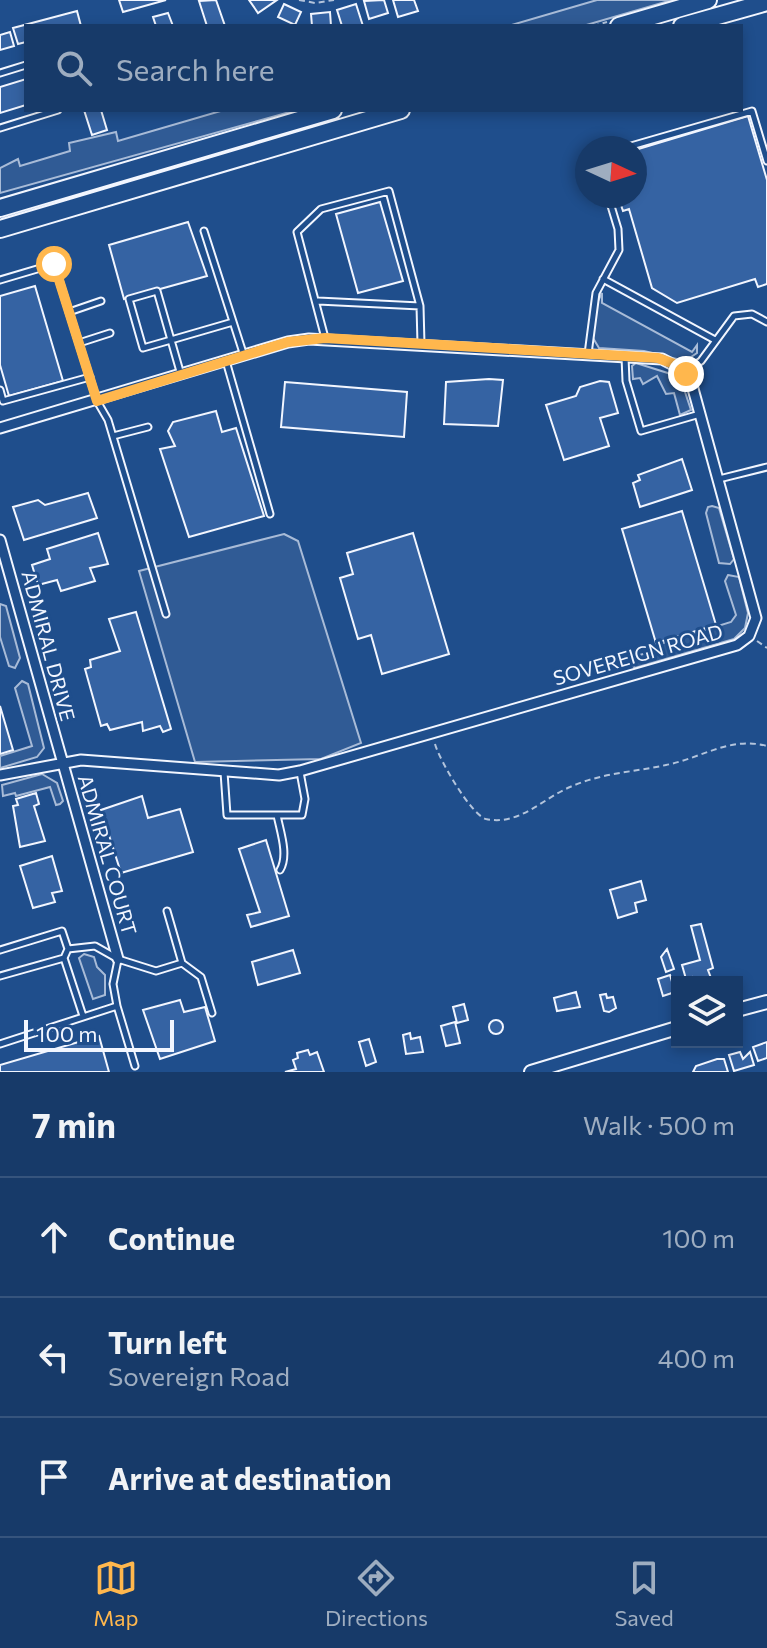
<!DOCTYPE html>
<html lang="en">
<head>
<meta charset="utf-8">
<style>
  body { margin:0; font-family:Commissioner,sans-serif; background:#20416f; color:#f1f3f6 }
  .controls { position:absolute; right:24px; bottom:24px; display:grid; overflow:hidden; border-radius:0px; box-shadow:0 4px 12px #0003 }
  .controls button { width:72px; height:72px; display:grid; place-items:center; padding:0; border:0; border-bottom:2px solid #36547d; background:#173a69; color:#f1f3f6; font:40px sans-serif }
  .compass { position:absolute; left:575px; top:136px; width:72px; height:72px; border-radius:50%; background:#173a69; box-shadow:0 4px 12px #0003; rotate:94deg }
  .scale { position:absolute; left:24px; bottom:20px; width:150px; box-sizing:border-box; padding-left:8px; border:4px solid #f2f6ff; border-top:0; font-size:22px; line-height:28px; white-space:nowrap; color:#f2f6ff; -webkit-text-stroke:6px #1f4e8c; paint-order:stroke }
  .stop { position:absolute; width:24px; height:24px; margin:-18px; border:6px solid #ffb74d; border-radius:50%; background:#fff }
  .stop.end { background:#ffb74d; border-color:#fff; box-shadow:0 2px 8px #0008 }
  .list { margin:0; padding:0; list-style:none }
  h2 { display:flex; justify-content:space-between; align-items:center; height:104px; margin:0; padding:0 32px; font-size:34px }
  h2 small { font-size:26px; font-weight:400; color:#9eadc0 }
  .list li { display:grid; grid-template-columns:52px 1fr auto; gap:24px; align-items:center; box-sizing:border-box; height:120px; padding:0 32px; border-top:2px solid #36547d }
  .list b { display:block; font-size:30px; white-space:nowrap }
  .list p { margin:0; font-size:26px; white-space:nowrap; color:#9eadc0 }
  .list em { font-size:26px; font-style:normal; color:#9eadc0 }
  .icon { flex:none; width:44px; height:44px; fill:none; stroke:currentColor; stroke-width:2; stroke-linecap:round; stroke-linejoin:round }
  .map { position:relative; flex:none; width:767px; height:1072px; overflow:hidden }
  .search { position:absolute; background:#173a69; box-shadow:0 4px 12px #0003; left:24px; right:24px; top:24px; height:88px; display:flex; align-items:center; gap:20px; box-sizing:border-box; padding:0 28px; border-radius:0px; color:#9eadc0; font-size:30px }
  .sheet { height:464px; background:#173a69 }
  nav { display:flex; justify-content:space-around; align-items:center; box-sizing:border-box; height:112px; border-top:2px solid #36547d; background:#173a69; font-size:22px; color:#9eadc0 }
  nav a { display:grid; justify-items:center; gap:4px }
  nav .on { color:#ffb74d }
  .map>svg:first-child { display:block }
  .built { fill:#305b95; stroke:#a8bbd7; stroke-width:2 }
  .building { fill:#3563a3; stroke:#f2f6ff; stroke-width:2 }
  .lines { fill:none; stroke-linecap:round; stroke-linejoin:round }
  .lane-casing { stroke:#f2f6ff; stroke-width:9 }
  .street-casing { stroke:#f2f6ff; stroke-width:13 }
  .secondary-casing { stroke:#f2f6ff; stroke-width:16 }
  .highway-casing { stroke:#f2f6ff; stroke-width:20 }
  .path { stroke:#b3c4dc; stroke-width:2; stroke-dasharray:6 4; stroke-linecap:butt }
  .lane { stroke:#1f4e8c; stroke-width:5 }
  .street { stroke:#1f4e8c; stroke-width:9 }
  .secondary { stroke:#1f4e8c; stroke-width:12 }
  .highway { stroke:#1f4e8c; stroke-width:16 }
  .route { stroke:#ffb74d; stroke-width:10 }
  .labels { text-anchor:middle; stroke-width:6; stroke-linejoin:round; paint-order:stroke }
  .street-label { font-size:20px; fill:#f2f6ff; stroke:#1f4e8c }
</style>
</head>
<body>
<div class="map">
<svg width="767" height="1072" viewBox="0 0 767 1072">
  <rect width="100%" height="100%" fill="#1f4e8c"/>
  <!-- built -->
  <path class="built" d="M597 0H672L583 26H508Z
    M224 110H297L0 193V168L18 159 20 166 70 151 69 143 116 132 118 141Z
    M602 293V303L692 352 697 345V353L685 361 644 351 599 348 593 338 596 305Z
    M636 363 674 375 682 383 691 410 680 415 674 393 666 394 657 376 643 384 640 378 633 379 632 366Z
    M712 506 719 508 734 559 730 564 719 563 706 513 708 507Z
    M284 534 298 541 361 743 321 759 195 762 139 571Z
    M728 575 739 577 748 613 745 628 734 639 635 668 631 664 634 656 648 653 647 648 731 622 736 615 725 581Z
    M0 604 6 606 20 658 15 668 9 666 0 637Z
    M22 681 28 684 44 748 37 757 0 768V756L32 746 15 688Z
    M42 774 57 783 63 801 60 804 56 805 50 787 16 796 15 793 3 796 2 785Z
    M84 954 94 957 97 967 105 975V995L93 999 79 958Z"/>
  <!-- building -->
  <path class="building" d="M119 0H166L123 12Z
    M216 0 225 26H207L199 1Z
    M249 0H277L258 13Z
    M384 0 388 13 369 19 364 1Z
    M393 0H414L418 11 398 17Z
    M284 4 301 12 295 25 278 17Z
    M356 4 363 26H342L337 10Z
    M77 11 81 26H26V42L18 44 13 28Z
    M330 12 331 26H312L311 14Z
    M168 13 173 26H156L153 17Z
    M10 32 14 46 0 50V35Z
    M26 79V105L0 113V87Z
    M84 110H101L107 130 92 135Z
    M748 116 767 180V284L758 287 755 279 677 303 652 288 629 209 623 211 618 196H635V150Z
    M380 202 403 281 358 293 336 214Z
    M188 222 207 276 124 299 109 245Z
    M35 286 63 381 9 396 0 365V296Z
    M489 379 503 380 498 426 444 424 446 382Z
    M600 381 609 382 618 413 600 418 609 446 564 460 546 405 576 396 580 387Z
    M285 382 407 392 404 437 281 427Z
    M216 411 222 432 236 428 264 516 189 537 160 449 175 446 168 431 173 422Z
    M682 459 692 490 640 507 633 483 640 480 638 475Z
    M88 493 97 518 24 540 13 507 38 500 45 505Z
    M682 511 716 625 656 643 622 529Z
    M98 533 108 564 90 568 95 581 61 591 57 580 38 585 32 565 50 559 47 549Z
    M413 533 449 654 382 674 371 635 358 639 340 578 353 574 347 553Z
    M136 612 171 729 163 732 160 726 143 731 142 722 110 730 107 724 101 726 85 669 91 667 90 660 120 651 109 619Z
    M0 706 13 750 0 754Z
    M36 793 39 804 34 806 45 841 20 847 13 806 18 805 16 799Z
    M142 796 148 818 180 809 193 852 121 873 101 810Z
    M266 840 289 916 251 927 247 915 260 912 239 849Z
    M52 856 62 891 52 893 55 902 33 908 20 866Z
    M641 881 646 900 635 903 637 912 618 918 610 890Z
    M701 924 713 968 708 970 711 978 693 982 692 977 686 979 682 965 700 960 691 926Z
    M667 949 674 969 666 972 661 957Z
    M293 950 300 973 258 985 252 962Z
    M670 975 675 992 663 996 658 979Z
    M576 992 580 1007 557 1011 554 998Z
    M606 994 607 998 613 997 616 1008 609 1012 604 1011 600 995Z
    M180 1000 184 1012 205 1007 215 1041 160 1059 143 1010Z
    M464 1004 468 1020 457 1023 453 1007Z
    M489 1027a7 7 0 1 1 14 0a7 7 0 1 1-14 0Z
    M455 1022 460 1043 446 1046 441 1026Z
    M410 1033 411 1039 420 1037 423 1052 406 1054 403 1035Z
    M99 1036 109 1072H0V1065Z
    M369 1039 376 1062 366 1066 359 1042Z
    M767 1042V1058L758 1061 753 1047Z
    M308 1050 310 1055 317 1052 324 1072H285L296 1069 293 1060 298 1058 297 1053Z
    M740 1052 743 1059 750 1052 754 1065 734 1071 729 1055Z
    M717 1059H724L728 1072H693L696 1066Z"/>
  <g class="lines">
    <defs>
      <path id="lane" d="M0 73 26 65
        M0 128 58 110
        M624 148 752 111 767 161
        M204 231 244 356
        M603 279 715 340
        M0 280 54 264 97 401 108 420 166 614
        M157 291 171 340 143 348 129 299Z
        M318 301 420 306
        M69 312 101 301
        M325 338 297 232 321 209 389 191 420 306 421 344
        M79 343 110 333
        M588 354 596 293 619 250 618 229 608 196
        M625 357 626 381 641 431 700 414
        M226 361 270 514
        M684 373 701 361 734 316 752 314 767 322
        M181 375 171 340 233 322
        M0 390 3 401 90 377
        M113 436 148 427
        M719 479 767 467
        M224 772 227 815H302L305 799 300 772
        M277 815C280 831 289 855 280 870
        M68 949 64 958 83 1016
        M0 950 62 931 68 949 95 946 118 959 156 971 182 963 167 911
        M182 963 201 977 212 1013
        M0 976 64 958
        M117 1006 135 1066
        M0 1044 117 1006 113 984 118 960"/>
      <path id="street" d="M0 428 288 342 309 339 662 359 681 369 692 385 756 618 749 636 737 645 300 771 279 775 81 760 0 775
        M0 540 118 959"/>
      <path id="secondary" d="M737 1010 767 1002
        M531 1072 677 1028"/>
      <path id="highway" d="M619 26 708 0
        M682 26 767 2
        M0 208 333 110
        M0 229 401 110"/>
    </defs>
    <!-- lane casing -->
    <use href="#lane" class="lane-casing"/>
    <!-- street casing -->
    <use href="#street" class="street-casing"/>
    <!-- secondary casing -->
    <use href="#secondary" class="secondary-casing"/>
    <!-- highway casing -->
    <use href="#highway" class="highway-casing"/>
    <!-- path -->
    <path class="path" d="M299 0 315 3 334 0
      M593 26 607 22
      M757 641 767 648
      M435 744C439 759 471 815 486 819 519 826 542 799 570 787 601 773 634 772 666 765 702 758 730 736 767 746"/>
    <!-- lane -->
    <use href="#lane" class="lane"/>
    <!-- street -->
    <use href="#street" class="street"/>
    <!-- secondary -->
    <use href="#secondary" class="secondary"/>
    <!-- highway -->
    <use href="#highway" class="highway"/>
  </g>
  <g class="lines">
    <!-- route -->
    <path class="route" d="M54 264 97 401 288 342 325 338 658 358 674 364 686 374"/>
  </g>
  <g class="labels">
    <!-- street labels -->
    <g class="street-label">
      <text transform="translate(48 646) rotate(75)" y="7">ADMIRAL DRIVE</text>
      <text transform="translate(638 655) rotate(-16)" y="7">SOVEREIGN ROAD</text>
      <text transform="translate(107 855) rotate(74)" y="7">ADMIRAL COURT</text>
    </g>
  </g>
</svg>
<div class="controls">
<button><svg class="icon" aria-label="layers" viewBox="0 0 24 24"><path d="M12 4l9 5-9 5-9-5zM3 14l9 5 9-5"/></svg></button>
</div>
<svg class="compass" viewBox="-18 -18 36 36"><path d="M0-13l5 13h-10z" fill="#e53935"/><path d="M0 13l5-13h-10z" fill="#9eadc0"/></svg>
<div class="scale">100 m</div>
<div class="stop" style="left:54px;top:264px"></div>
<div class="stop end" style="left:686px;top:374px"></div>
<div class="search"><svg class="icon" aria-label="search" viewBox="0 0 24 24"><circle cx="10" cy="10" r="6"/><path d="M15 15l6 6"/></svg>Search here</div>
</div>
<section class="sheet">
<h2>7 min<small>Walk · 500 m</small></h2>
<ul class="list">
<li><svg class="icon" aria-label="ahead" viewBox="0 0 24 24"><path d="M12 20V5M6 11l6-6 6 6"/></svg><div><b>Continue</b></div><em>100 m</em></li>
<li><svg class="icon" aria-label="left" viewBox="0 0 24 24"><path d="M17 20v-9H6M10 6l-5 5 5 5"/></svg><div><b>Turn left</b><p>Sovereign Road</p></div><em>400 m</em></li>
<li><svg class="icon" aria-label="arrive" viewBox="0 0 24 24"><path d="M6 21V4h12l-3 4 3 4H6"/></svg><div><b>Arrive at destination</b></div></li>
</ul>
</section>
<nav>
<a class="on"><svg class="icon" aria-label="map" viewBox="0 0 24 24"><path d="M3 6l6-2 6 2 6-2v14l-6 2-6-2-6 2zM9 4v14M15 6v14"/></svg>Map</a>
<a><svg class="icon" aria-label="directions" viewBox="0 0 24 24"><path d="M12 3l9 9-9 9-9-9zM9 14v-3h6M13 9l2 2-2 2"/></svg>Directions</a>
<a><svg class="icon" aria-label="saved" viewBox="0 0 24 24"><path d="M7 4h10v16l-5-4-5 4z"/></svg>Saved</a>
</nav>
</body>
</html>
